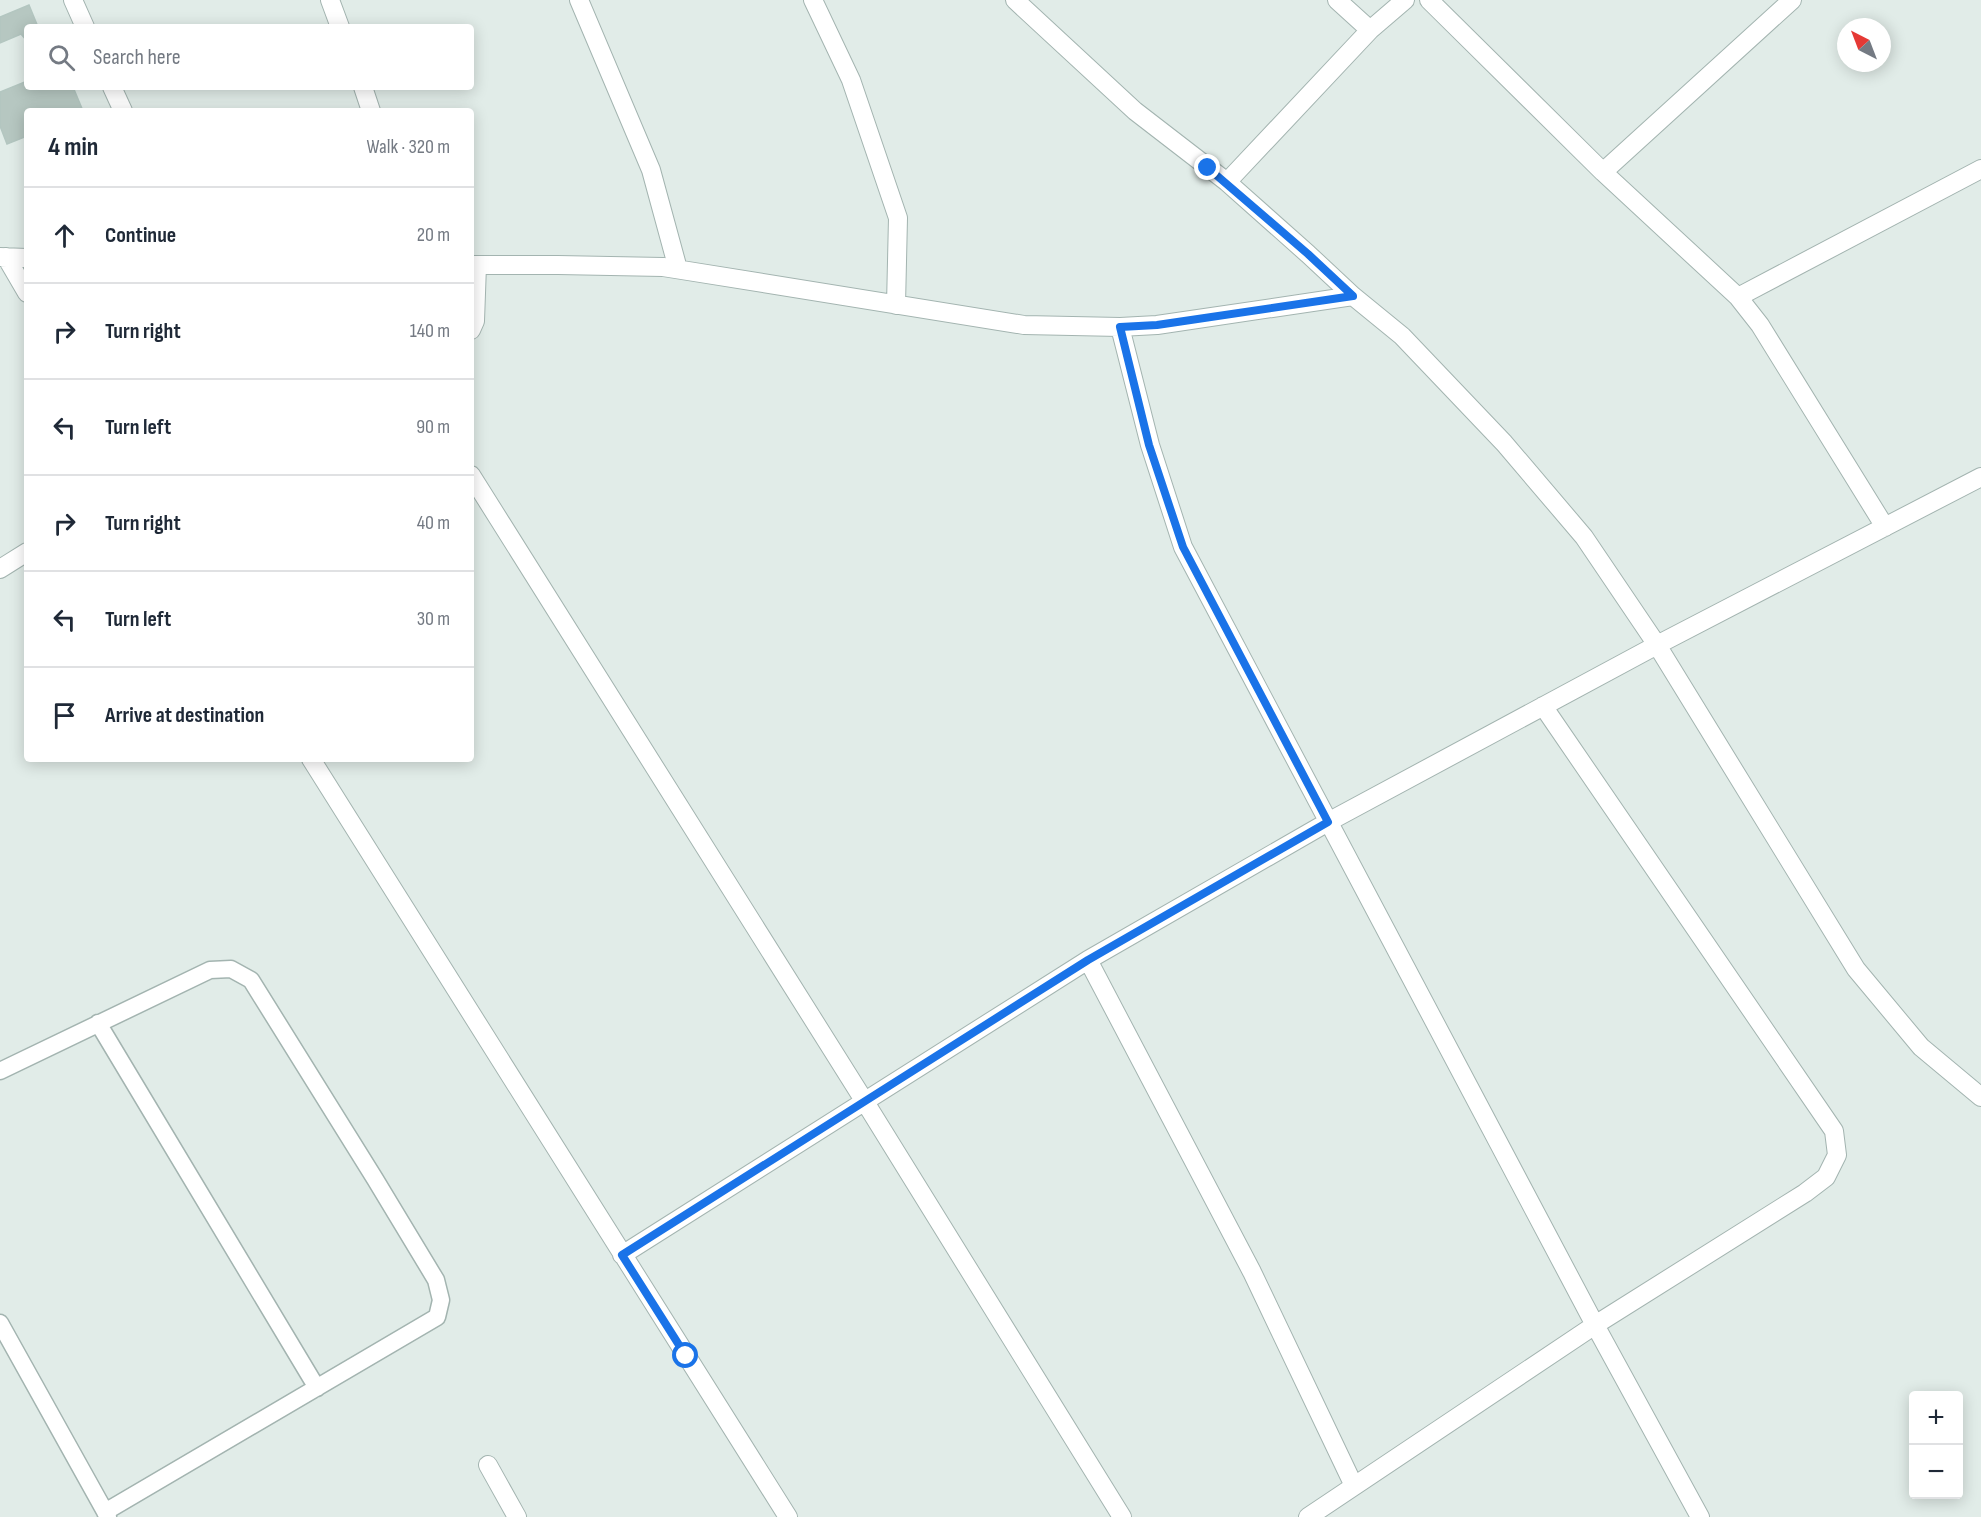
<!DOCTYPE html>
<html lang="en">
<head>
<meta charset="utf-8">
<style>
  body { margin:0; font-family:"Sofia Sans Condensed",sans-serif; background:#f6f6f7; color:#1f2937 }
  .controls { position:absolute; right:18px; bottom:18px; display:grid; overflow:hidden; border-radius:6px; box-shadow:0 3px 15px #0003 }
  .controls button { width:54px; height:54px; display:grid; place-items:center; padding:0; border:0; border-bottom:2px solid #e0e1e3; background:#fff; color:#1f2937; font:30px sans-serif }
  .compass { position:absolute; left:1837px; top:18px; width:54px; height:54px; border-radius:50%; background:#fff; box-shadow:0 3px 15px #0003; rotate:318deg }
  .stop { position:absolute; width:18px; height:18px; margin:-14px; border:4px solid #1a73e8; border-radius:50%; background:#fff }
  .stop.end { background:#1a73e8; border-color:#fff; box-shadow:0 2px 6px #0008 }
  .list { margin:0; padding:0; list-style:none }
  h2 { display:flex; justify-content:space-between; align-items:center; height:78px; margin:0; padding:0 24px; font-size:26px }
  h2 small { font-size:20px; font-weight:400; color:#747a83 }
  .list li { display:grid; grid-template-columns:39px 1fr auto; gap:18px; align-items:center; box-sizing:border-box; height:96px; padding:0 24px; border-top:2px solid #e0e1e3 }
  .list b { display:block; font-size:22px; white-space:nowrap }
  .list em { font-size:20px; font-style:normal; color:#747a83 }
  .icon { flex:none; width:33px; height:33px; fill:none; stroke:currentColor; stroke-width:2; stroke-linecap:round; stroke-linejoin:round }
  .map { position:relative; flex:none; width:1981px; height:1517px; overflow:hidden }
  .search { position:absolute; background:#fff; box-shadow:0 3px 15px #0003; left:24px; top:24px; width:450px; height:66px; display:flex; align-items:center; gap:15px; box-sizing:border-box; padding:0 21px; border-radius:6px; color:#747a83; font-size:22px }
  .panel { position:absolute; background:#fff; box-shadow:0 3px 15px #0003; left:24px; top:108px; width:450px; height:654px; border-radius:6px }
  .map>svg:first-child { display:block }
  .building { fill:#b6c7c1; stroke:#b3c6c0; stroke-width:1.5 }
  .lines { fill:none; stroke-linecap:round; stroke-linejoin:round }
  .service-casing { stroke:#a3b4b0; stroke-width:19 }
  .minor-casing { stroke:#a3b4b0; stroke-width:20 }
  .service { stroke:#fff; stroke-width:16 }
  .minor { stroke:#fff; stroke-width:18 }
  .route { stroke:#1a73e8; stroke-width:8 }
</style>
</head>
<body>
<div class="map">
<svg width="1981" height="1517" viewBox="0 0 1981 1517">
  <rect width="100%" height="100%" fill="#e1ece8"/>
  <!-- building -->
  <path class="building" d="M29 5 38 27H27V41L21 34 0 43V17Z
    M27 81V87H73L83 111H27V136L7 144 0 126V92Z"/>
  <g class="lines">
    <defs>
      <path id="service" d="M98 1023 317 1388
        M0 1071 210 970 231 969 251 980 375 1179 436 1280 441 1300 437 1317 105 1512
        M0 1323 108 1517"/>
      <path id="minor" d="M73 0 85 27
        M330 0 340 27
        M579 0 651 170 678 269
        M813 0 851 80 898 218 896 305
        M1015 0 1135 111 1227 182
        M1337 0 1370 30
        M1405 0 1370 30 1227 182 1308 254 1353 296 1402 336 1504 443 1584 537 1657 645 1856 969 1921 1047 1981 1097
        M1429 0 1603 172 1792 0
        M112 87 123 111
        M363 87 371 111
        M1603 172 1738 297 1760 325 1885 527
        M0 257 27 258
        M6 257 27 293
        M471 265H558L663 267 1024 325 1120 327 1157 325 1353 296
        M1738 297 1981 169
        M1120 327 1150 445 1183 547 1595 1325 1700 1517
        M471 330 475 321 477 265
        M471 475 865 1102 1122 1517
        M0 569 27 552
        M311 759 788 1517
        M1088 960 1252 1272 1354 1486
        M622 1255 1088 960 1328 822 1657 645 1981 477
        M488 1465 517 1517
        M1308 1517 1595 1325 1805 1193 1826 1177 1837 1155 1834 1131 1543 706"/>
    </defs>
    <!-- service casing -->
    <use href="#service" class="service-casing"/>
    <!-- minor casing -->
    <use href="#minor" class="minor-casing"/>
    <!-- service -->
    <use href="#service" class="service"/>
    <!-- minor -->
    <use href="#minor" class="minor"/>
  </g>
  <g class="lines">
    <!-- route -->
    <path class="route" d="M686 1356 622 1255 1088 960 1328 822 1183 547 1149 445 1120 327 1157 325 1353 296 1308 254 1208 168"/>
  </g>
</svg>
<div class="controls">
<button>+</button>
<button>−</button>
</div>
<svg class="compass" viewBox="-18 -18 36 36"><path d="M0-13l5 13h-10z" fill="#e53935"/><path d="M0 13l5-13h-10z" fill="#747a83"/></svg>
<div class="stop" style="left:686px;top:1356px"></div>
<div class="stop end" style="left:1208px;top:168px"></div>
<div class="search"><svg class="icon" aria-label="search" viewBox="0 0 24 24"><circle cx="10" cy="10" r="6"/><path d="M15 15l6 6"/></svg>Search here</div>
<section class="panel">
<h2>4 min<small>Walk · 320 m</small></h2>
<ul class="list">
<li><svg class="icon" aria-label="ahead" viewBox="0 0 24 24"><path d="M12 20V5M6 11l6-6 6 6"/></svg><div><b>Continue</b></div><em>20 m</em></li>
<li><svg class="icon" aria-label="right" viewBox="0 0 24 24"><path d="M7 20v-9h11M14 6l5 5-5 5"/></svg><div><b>Turn right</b></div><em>140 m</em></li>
<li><svg class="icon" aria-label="left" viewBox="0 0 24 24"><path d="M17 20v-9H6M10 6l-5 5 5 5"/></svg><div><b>Turn left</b></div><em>90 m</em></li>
<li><svg class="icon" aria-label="right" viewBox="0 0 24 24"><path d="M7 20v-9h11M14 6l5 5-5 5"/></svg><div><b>Turn right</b></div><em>40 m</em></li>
<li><svg class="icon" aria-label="left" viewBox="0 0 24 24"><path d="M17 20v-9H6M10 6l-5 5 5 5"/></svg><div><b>Turn left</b></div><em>30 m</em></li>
<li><svg class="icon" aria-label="arrive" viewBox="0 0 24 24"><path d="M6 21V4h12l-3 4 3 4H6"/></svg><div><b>Arrive at destination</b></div></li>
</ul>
</section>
</div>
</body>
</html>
